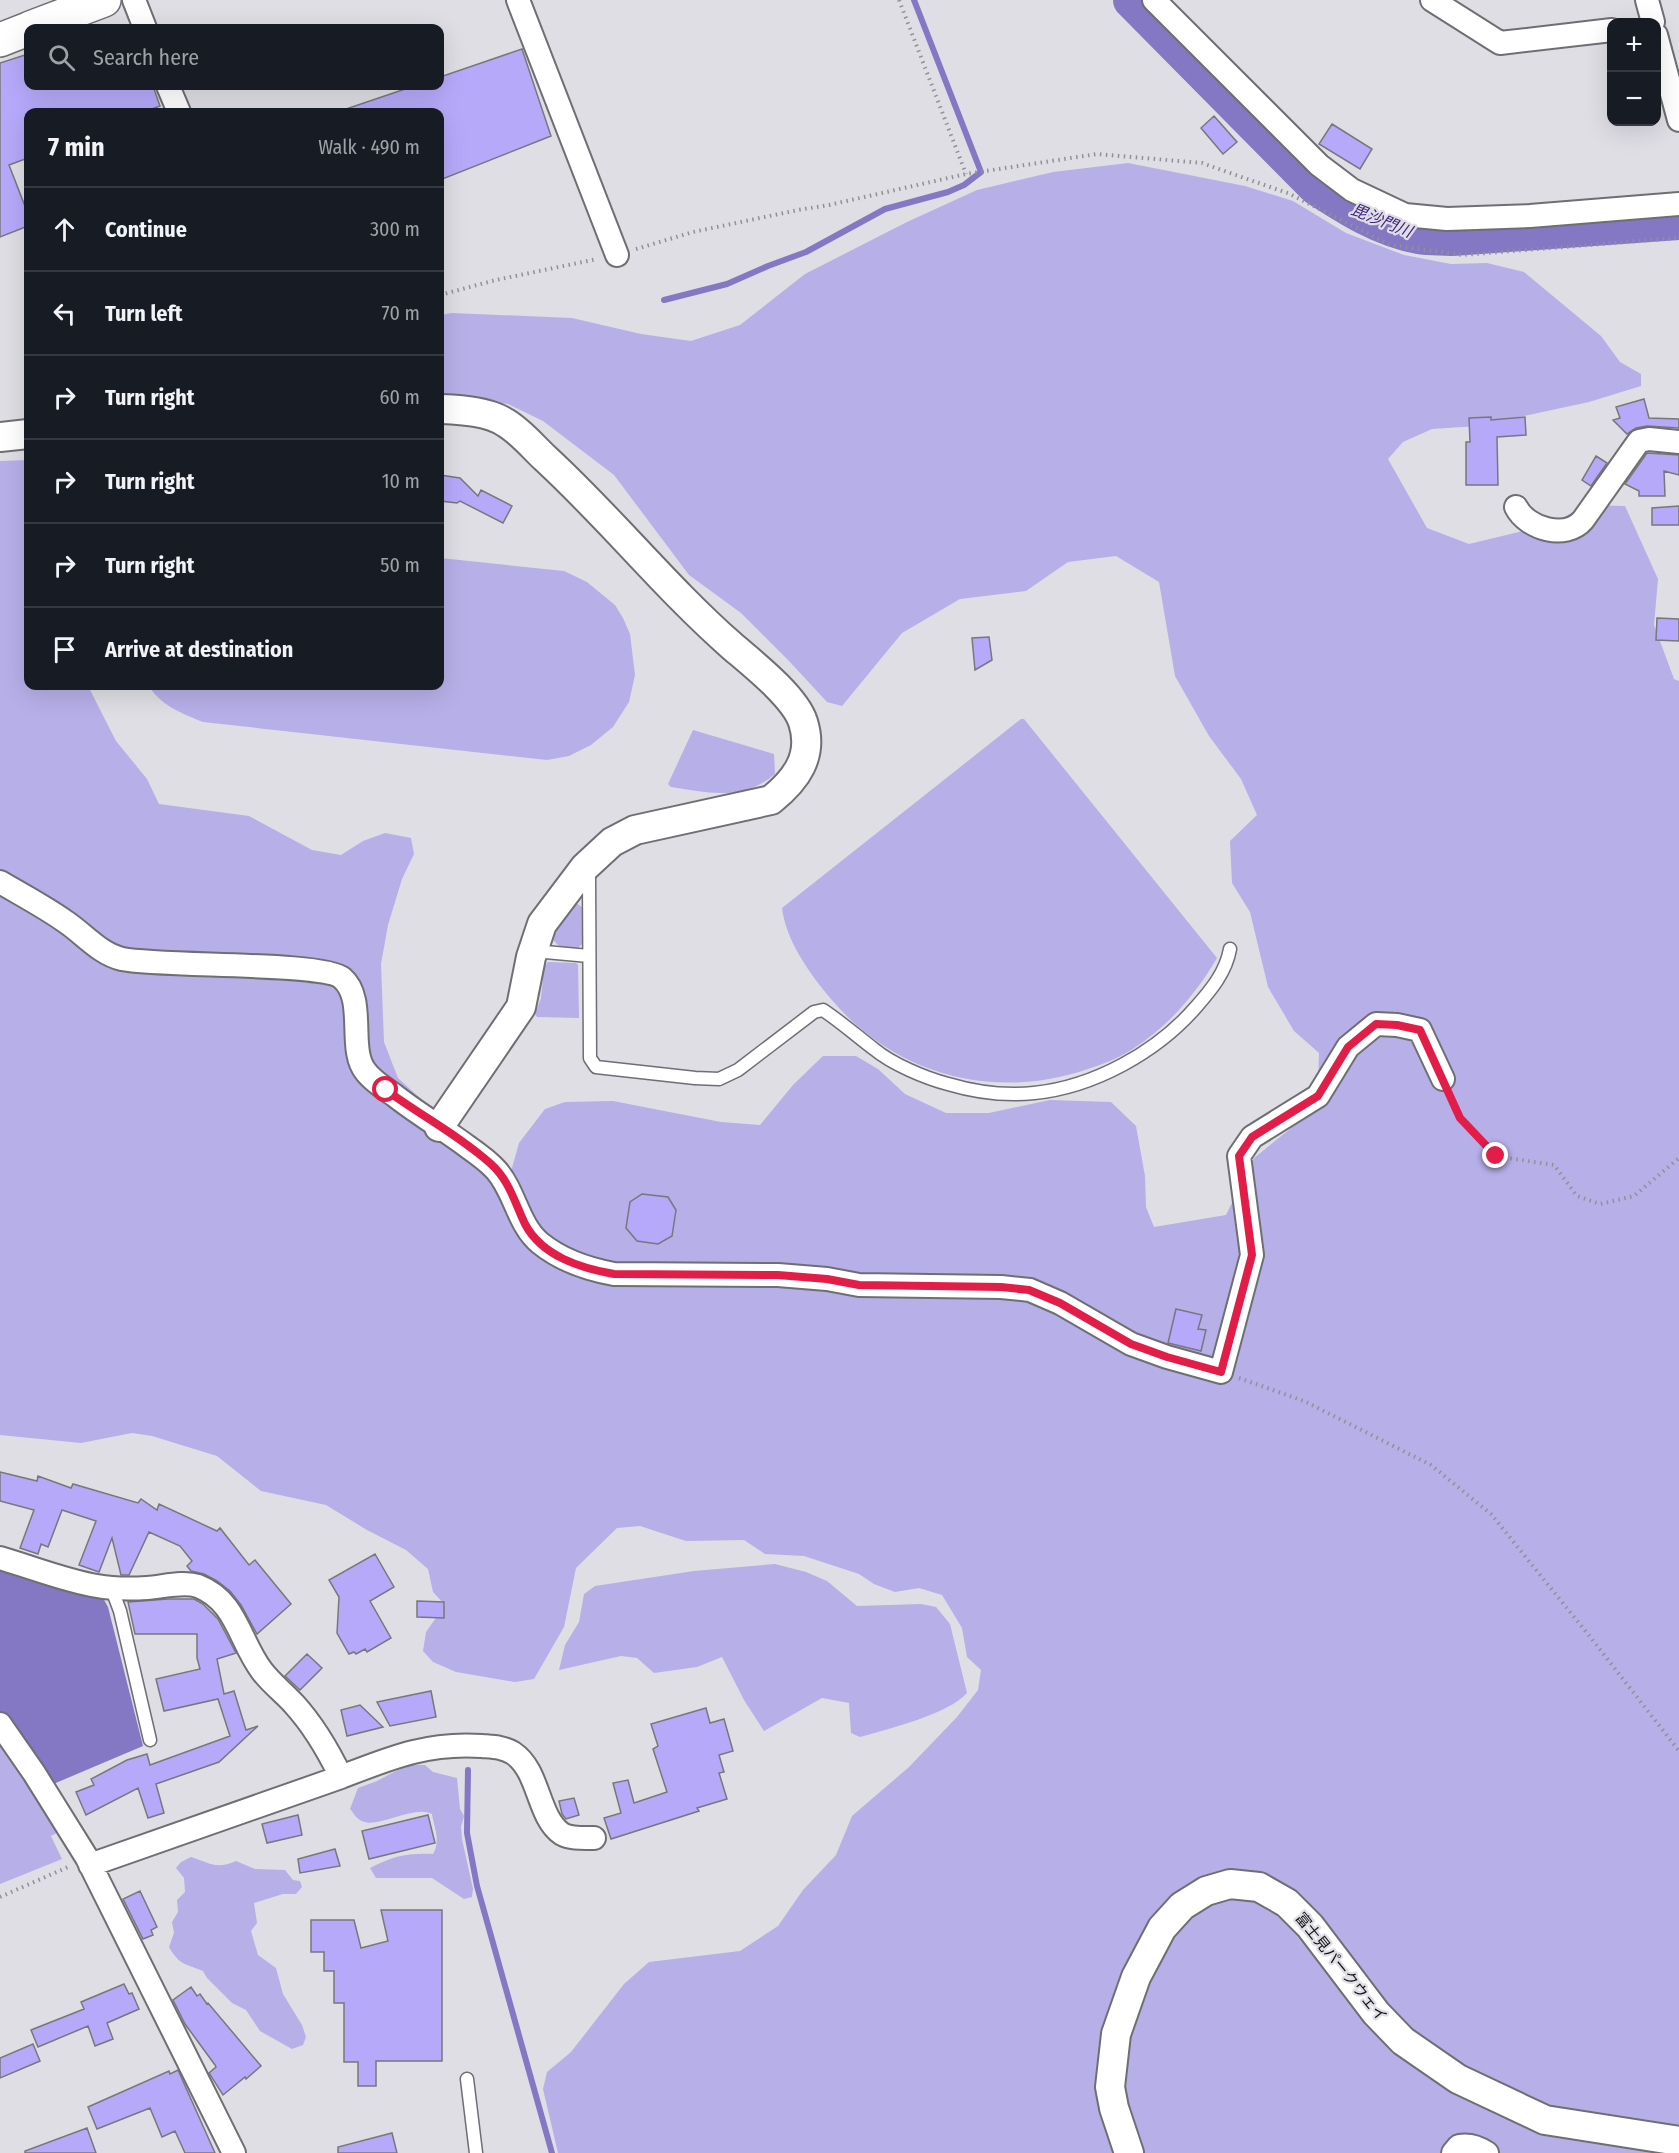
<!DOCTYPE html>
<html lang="en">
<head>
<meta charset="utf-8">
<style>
  body { margin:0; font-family:"Fira Sans Condensed","Noto Sans JP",sans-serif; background:#242831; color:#f1f3f6 }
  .controls { position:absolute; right:18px; top:18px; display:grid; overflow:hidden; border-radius:12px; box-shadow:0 6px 24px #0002 }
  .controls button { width:54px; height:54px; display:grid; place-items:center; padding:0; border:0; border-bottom:2px solid #363941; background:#171b24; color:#f1f3f6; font:30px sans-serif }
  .stop { position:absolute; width:18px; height:18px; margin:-14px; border:4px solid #e11d48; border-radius:50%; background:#fff }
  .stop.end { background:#e11d48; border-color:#fff; box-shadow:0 2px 6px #0008 }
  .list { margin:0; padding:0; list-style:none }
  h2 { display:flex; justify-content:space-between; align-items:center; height:78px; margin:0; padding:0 24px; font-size:26px }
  h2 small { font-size:20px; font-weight:400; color:#9ea1a6 }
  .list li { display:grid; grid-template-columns:39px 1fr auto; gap:18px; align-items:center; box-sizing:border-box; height:84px; padding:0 24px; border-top:2px solid #363941 }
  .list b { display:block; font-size:22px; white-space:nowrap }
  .list em { font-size:20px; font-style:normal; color:#9ea1a6 }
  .icon { flex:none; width:33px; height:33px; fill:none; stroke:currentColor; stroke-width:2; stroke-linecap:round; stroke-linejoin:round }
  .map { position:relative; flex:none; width:1679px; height:2153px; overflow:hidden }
  .search { position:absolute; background:#171b24; box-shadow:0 6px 24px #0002; left:24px; top:24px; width:420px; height:66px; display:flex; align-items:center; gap:15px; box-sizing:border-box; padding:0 21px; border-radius:12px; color:#9ea1a6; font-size:22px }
  .panel { position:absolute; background:#171b24; box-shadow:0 6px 24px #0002; left:24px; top:108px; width:420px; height:582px; border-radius:12px }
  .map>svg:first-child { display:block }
  .green { fill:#b7afe8 }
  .water { fill:#8477c4 }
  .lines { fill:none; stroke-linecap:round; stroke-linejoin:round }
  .stream { stroke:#8477c4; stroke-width:6 }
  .river { stroke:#8477c4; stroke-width:38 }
  .building { fill:#b6a9fa; stroke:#78777c; stroke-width:1.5 }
  .service-casing { stroke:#6f6e73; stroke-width:15 }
  .minor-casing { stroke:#6f6e73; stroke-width:26 }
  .tertiary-casing { stroke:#6f6e73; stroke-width:32 }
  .secondary-casing { stroke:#6f6e73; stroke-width:36 }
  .path { stroke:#919195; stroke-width:4; stroke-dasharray:1.5 4.5; stroke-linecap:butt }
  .service { stroke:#fff; stroke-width:12 }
  .minor { stroke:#fff; stroke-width:22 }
  .tertiary { stroke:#fff; stroke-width:28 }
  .secondary { stroke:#fff; stroke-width:33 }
  .route { stroke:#e11d48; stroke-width:8 }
  .labels { text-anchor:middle; stroke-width:4.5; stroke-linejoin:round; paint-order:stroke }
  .street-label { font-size:15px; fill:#101012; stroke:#dfdee4 }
  .water-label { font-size:16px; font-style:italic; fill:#3f247f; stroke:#dfdee4 }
</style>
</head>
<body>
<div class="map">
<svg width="1679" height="2153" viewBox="0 0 1679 2153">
  <rect width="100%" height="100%" fill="#dfdee4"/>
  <!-- green -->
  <path class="green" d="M1128 163 1245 186 1293 201 1346 233 1404 255 1451 264 1487 263 1524 272 1601 336 1620 362 1641 374V386L1589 402 1478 426 1432 429 1403 442 1388 459 1427 528 1469 544 1552 524 1586 505 1625 506 1658 579 1654 625 1674 679 1679 681V2153H558L543 2089 547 2072 571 2052 624 1984 649 1962 740 1951 778 1926 803 1890 836 1855 852 1816 909 1767 957 1717 978 1690 981 1670 967 1657 962 1628 942 1595 919 1588 895 1592 874 1584 859 1574 804 1556 765 1554 744 1540 686 1541 640 1526 617 1528 576 1568 564 1627 534 1679 515 1682 456 1672 433 1662 423 1651 426 1632 445 1605 433 1592 428 1569 406 1550 367 1530 326 1505 261 1491 217 1456 152 1436 132 1433 81 1443 0 1435V461L28 460V686H88L116 741 147 779 159 804 249 816 312 850 341 855 363 841 385 833 411 838 414 854 402 879 388 925 381 964 384 1042 398 1078 422 1100 436 1130 510 1175 519 1143 545 1109 565 1102 613 1101 721 1122 760 1125 793 1085 823 1056H856L878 1069 905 1094 946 1113H989L1050 1100 1111 1102 1136 1126 1145 1176 1146 1207 1154 1227 1226 1215 1254 1158 1290 1129 1318 1086 1319 1053 1294 1031 1268 987 1250 912 1232 883 1230 841 1257 815 1241 779 1209 736 1175 676 1159 582 1116 556 1068 562 1026 591 960 599 902 633 842 706 827 702 789 661 741 613 689 575 614 475 543 421 508 404 459 397 440 399V315L452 313 572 318 641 334 691 341 740 325 805 274 907 222 977 190 1053 172Z
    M440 558 564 571 587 582 615 605 623 618 630 634 635 675 629 702 613 727 591 745 569 756 547 760 203 722C183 714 160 705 149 686H440Z
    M1021 719H1024L1217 958C1196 994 1167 1028 1131 1050 1117 1059 1101 1065 1085 1070 992 1101 894 1074 831 999 810 974 786 941 782 908Z
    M693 730 774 754 775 774C743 801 709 793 671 787L668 784Z
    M575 902 583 908 584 913 582 944 578 948 560 947 553 940V934L565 908Z
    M548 962 576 963 578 965 579 1018 537 1017 535 1014 541 998 544 967Z
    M775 1564 806 1572 827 1581 857 1606 921 1604 936 1607 950 1624 967 1693C949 1714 888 1729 860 1737L851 1733 849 1703 822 1698 764 1731 744 1700 722 1657 697 1667 654 1673 637 1658 621 1656 559 1670 565 1645 579 1622 584 1594 595 1586 694 1571Z
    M0 1739 62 1830 51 1836 62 1859 0 1884Z
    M407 1765H425L433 1772 457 1778 460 1809 464 1816 461 1827 462 1839 473 1889 472 1897 464 1899 432 1878H376L370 1868C394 1856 406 1853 433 1854 441 1840 434 1828 432 1814 413 1804 375 1831 360 1820 356 1818 353 1812 350 1809L358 1788 377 1781Z
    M191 1857C210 1863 216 1870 236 1861L255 1869 285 1870 293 1880 300 1881 302 1887 296 1894H283L254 1903 257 1923 251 1931 258 1955 276 1968 283 1994 302 2025 306 2037 303 2045 292 2049 260 2031 246 2010 232 2003 207 1978 203 1971C186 1964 179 1965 169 1947L174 1933 172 1922 178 1912 177 1900 185 1892 184 1878 176 1868 181 1862Z"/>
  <!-- water -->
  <path class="water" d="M0 1565 103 1598 108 1607 143 1746 51 1785 0 1713Z"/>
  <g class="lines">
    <!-- stream -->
    <path class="stream" d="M664 300 727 284 768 266 806 252 885 209 948 192 964 185 981 172 914 0
      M468 1770 467 1833 477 1886 552 2153"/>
    <!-- river -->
    <path class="river" d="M1132 0 1316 186C1348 207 1381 228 1419 235 1430 237 1441 236 1452 237L1679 221"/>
  </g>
  <!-- building -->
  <path class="building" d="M522 49 551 136 440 180V112H343V110L414 86H440V77Z
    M28 54V86H153L160 106 144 112H28V158L9 165 28 214V226L0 237V63Z
    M1214 116 1237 142 1223 154 1201 128Z
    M1332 124 1372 149 1360 169 1319 144Z
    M1644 399 1649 418 1679 419V428L1647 426 1636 428 1627 434 1613 420 1620 418 1616 407Z
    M1491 417V420L1525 417 1526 435 1497 437 1498 485H1466V442H1470L1469 418Z
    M1647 453 1679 455V475L1664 471 1665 496H1639V491L1625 484Z
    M1596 456 1607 463 1591 486 1582 480Z
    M440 475 460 478 478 496 481 490 512 506 503 523 460 501 457 503 440 501Z
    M1679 506V525H1652V508Z
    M1657 618 1679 619V641L1656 640Z
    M989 637 992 660 975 670 972 638Z
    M642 1194 668 1197 676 1210 672 1236 658 1244 637 1241 626 1228 630 1202Z
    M1176 1309 1202 1315 1198 1329 1206 1330 1201 1351 1168 1343Z
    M0 1472 37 1481 38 1476 71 1488 73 1484 138 1503 141 1499 157 1510 159 1504 217 1531 220 1528 249 1565 255 1560 291 1604 257 1634 241 1605 230 1591 217 1581 204 1574 191 1571 187 1566 192 1561 180 1546 149 1532 129 1575H121L112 1538 99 1572 79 1565 96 1521 62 1510 48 1547 41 1544 38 1554 20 1548 34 1510 0 1501Z
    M375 1554 394 1587 370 1601 391 1638 367 1652 365 1649 356 1654 354 1652 349 1654 337 1633 339 1597 329 1580Z
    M168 1599H194L203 1604 218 1619 236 1653 217 1659 224 1694 234 1691 246 1730 258 1726 219 1762 156 1784 164 1813 148 1818 138 1788 86 1815 76 1792 94 1785 91 1779 127 1760 147 1754 150 1765 230 1736 218 1699 164 1711 156 1679 200 1669 197 1658V1634H135L128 1602Z
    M417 1601 444 1602V1618L417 1617Z
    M307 1654 322 1668 300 1690 285 1676Z
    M431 1691 436 1717 390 1726 377 1702Z
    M360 1705 383 1727 347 1736 341 1710Z
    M706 1708 710 1723 724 1719 733 1751 719 1755 724 1772 719 1773 727 1799 697 1808 699 1811 611 1839 604 1818 621 1813 613 1783 628 1780 634 1803 667 1792 653 1749 658 1746 651 1724Z
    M574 1798 579 1815 566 1819 562 1814 559 1801Z
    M298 1815 302 1835 267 1843 262 1824Z
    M428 1815 435 1843 369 1859 362 1831Z
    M335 1849 340 1866 300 1873 298 1859Z
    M140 1891 157 1927 151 1930 153 1935 143 1939 123 1899Z
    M381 1910H442V2061H376V2086H358V2062H344V2003H334V1971H324V1952H311V1920H354L361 1948 388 1941Z
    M124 1984 129 1994 132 1993 139 2009 107 2023 113 2039 95 2046 88 2026 38 2047 31 2030 84 2009 81 2002Z
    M191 1987 197 1996 200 1994 207 2004 208 2003 261 2066 246 2079 245 2077 223 2095 209 2073 216 2067 215 2065 185 2024 173 2000Z
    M33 2044 40 2061 0 2078V2058Z
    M178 2070 215 2153H185L175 2131 162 2137 150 2108 97 2129 88 2107 169 2071 170 2074Z
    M87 2128 96 2153H25V2151Z
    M392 2133 397 2153H338V2147Z"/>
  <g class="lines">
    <defs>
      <path id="service" d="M586 871 589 878 590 1058 596 1067 695 1078 719 1079 738 1070 814 1012 823 1010C841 1022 857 1036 874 1049 892 1064 925 1078 948 1084 975 1092 1006 1096 1034 1093 1094 1087 1157 1052 1196 1007 1211 990 1226 972 1230 949
        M534 951 589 956
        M108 1588 114 1595 120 1611 150 1740
        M467 2079 476 2153"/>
      <path id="minor" d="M134 0 145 28
        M518 0 617 255
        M1154 0 1319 165 1352 190 1405 215 1447 219 1530 216 1679 204
        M1432 0 1500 43 1612 30
        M1647 0 1653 22
        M1656 35 1679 120
        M168 86 179 112
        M1516 507C1527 529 1566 540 1583 520L1639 441 1649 439 1679 442
        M0 882C22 895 45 907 66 922 84 934 100 954 122 959 161 967 323 962 342 978 367 999 347 1050 366 1072 373 1081 385 1089 394 1095 418 1114 444 1129 468 1147 478 1154 488 1161 496 1170 515 1191 518 1225 540 1243 562 1261 587 1269 614 1274L778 1275 827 1279 859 1285 1001 1287 1030 1290 1060 1303 1131 1344 1167 1357 1221 1372 1252 1255 1239 1156 1252 1137 1318 1096 1348 1047 1376 1024 1397 1025 1420 1030 1443 1079
        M0 1558C31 1567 66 1581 97 1586 113 1589 131 1589 147 1588 163 1587 183 1581 198 1586 237 1601 239 1641 262 1671 271 1683 284 1693 294 1704 314 1726 328 1750 341 1777L90 1865
        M0 1724 34 1773 87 1858 234 2153
        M341 1777C390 1758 428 1742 482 1746 494 1747 503 1747 513 1753 540 1771 537 1817 562 1834 571 1839 584 1838 594 1838
        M1453 2153 1459 2146C1470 2144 1478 2147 1487 2153"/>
      <path id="tertiary" d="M0 437 28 434
        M439 1127 521 1007 531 957 542 924 585 867 612 842 635 830 771 800C796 780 814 756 803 722 795 697 753 664 732 646 666 588 611 519 546 459 533 447 521 432 506 423 488 411 460 410 440 409
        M1129 2153 1114 2108 1110 2087 1116 2034 1136 1977 1162 1928 1182 1906 1206 1891 1230 1884 1259 1887 1287 1903 1310 1926 1376 2013 1403 2041 1458 2079 1545 2120 1679 2141"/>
      <path id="secondary" d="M30 28 104 0
        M0 40 28 29"/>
    </defs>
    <!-- service casing -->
    <use href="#service" class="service-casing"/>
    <!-- minor casing -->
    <use href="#minor" class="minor-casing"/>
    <!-- tertiary casing -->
    <use href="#tertiary" class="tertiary-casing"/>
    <!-- secondary casing -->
    <use href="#secondary" class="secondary-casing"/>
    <!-- path -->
    <path class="path" d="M899 0 966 174
      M636 249 693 232 798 210 829 205 966 174 1097 154 1202 163 1290 194 1390 245 1462 255 1679 238
      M440 295 496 280 597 259
      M1451 1097 1460 1118 1495 1156 1554 1165 1577 1196 1600 1204 1634 1196 1679 1158
      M1239 1378 1304 1401 1431 1465 1491 1514 1591 1638 1679 1751
      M0 1897 68 1867"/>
    <!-- service -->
    <use href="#service" class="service"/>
    <!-- minor -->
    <use href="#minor" class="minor"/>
    <!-- tertiary -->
    <use href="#tertiary" class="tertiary"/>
    <!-- secondary -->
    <use href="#secondary" class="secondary"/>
  </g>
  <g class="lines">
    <!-- route -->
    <path class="route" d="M386 1090C420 1115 460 1136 491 1164 509 1180 515 1203 525 1224 542 1256 580 1268 614 1274L778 1275 827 1279 859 1285 1001 1287 1029 1290 1060 1303 1131 1344 1167 1357 1221 1372 1252 1255 1239 1156 1252 1137 1318 1096 1348 1047 1376 1024 1397 1025 1420 1030 1460 1118 1496 1156"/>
  </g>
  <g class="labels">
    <!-- street labels -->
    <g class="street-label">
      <text transform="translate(1341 1967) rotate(51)" y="5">富士見パークウェイ</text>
    </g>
    <!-- water labels -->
    <g class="water-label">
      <text transform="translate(1382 220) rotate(22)" y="6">毘沙門川</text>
    </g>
  </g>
</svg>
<div class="controls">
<button>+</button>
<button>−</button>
</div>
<div class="stop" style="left:386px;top:1090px"></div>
<div class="stop end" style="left:1496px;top:1156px"></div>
<div class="search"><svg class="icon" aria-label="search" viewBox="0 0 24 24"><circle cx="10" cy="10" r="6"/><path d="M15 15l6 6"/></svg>Search here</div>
<section class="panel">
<h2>7 min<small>Walk · 490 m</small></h2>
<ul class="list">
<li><svg class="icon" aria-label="ahead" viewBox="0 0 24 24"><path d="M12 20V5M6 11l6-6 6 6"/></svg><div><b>Continue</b></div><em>300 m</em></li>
<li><svg class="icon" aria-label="left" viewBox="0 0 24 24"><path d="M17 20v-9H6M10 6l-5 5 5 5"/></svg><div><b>Turn left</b></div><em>70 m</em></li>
<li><svg class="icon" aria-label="right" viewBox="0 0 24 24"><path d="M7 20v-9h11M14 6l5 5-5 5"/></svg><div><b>Turn right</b></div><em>60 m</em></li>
<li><svg class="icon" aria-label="right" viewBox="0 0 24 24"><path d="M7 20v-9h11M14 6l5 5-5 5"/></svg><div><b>Turn right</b></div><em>10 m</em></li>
<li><svg class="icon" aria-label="right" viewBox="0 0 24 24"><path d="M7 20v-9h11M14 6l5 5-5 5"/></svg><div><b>Turn right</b></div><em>50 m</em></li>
<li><svg class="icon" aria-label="arrive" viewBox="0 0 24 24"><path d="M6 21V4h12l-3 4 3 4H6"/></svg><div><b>Arrive at destination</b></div></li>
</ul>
</section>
</div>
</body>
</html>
